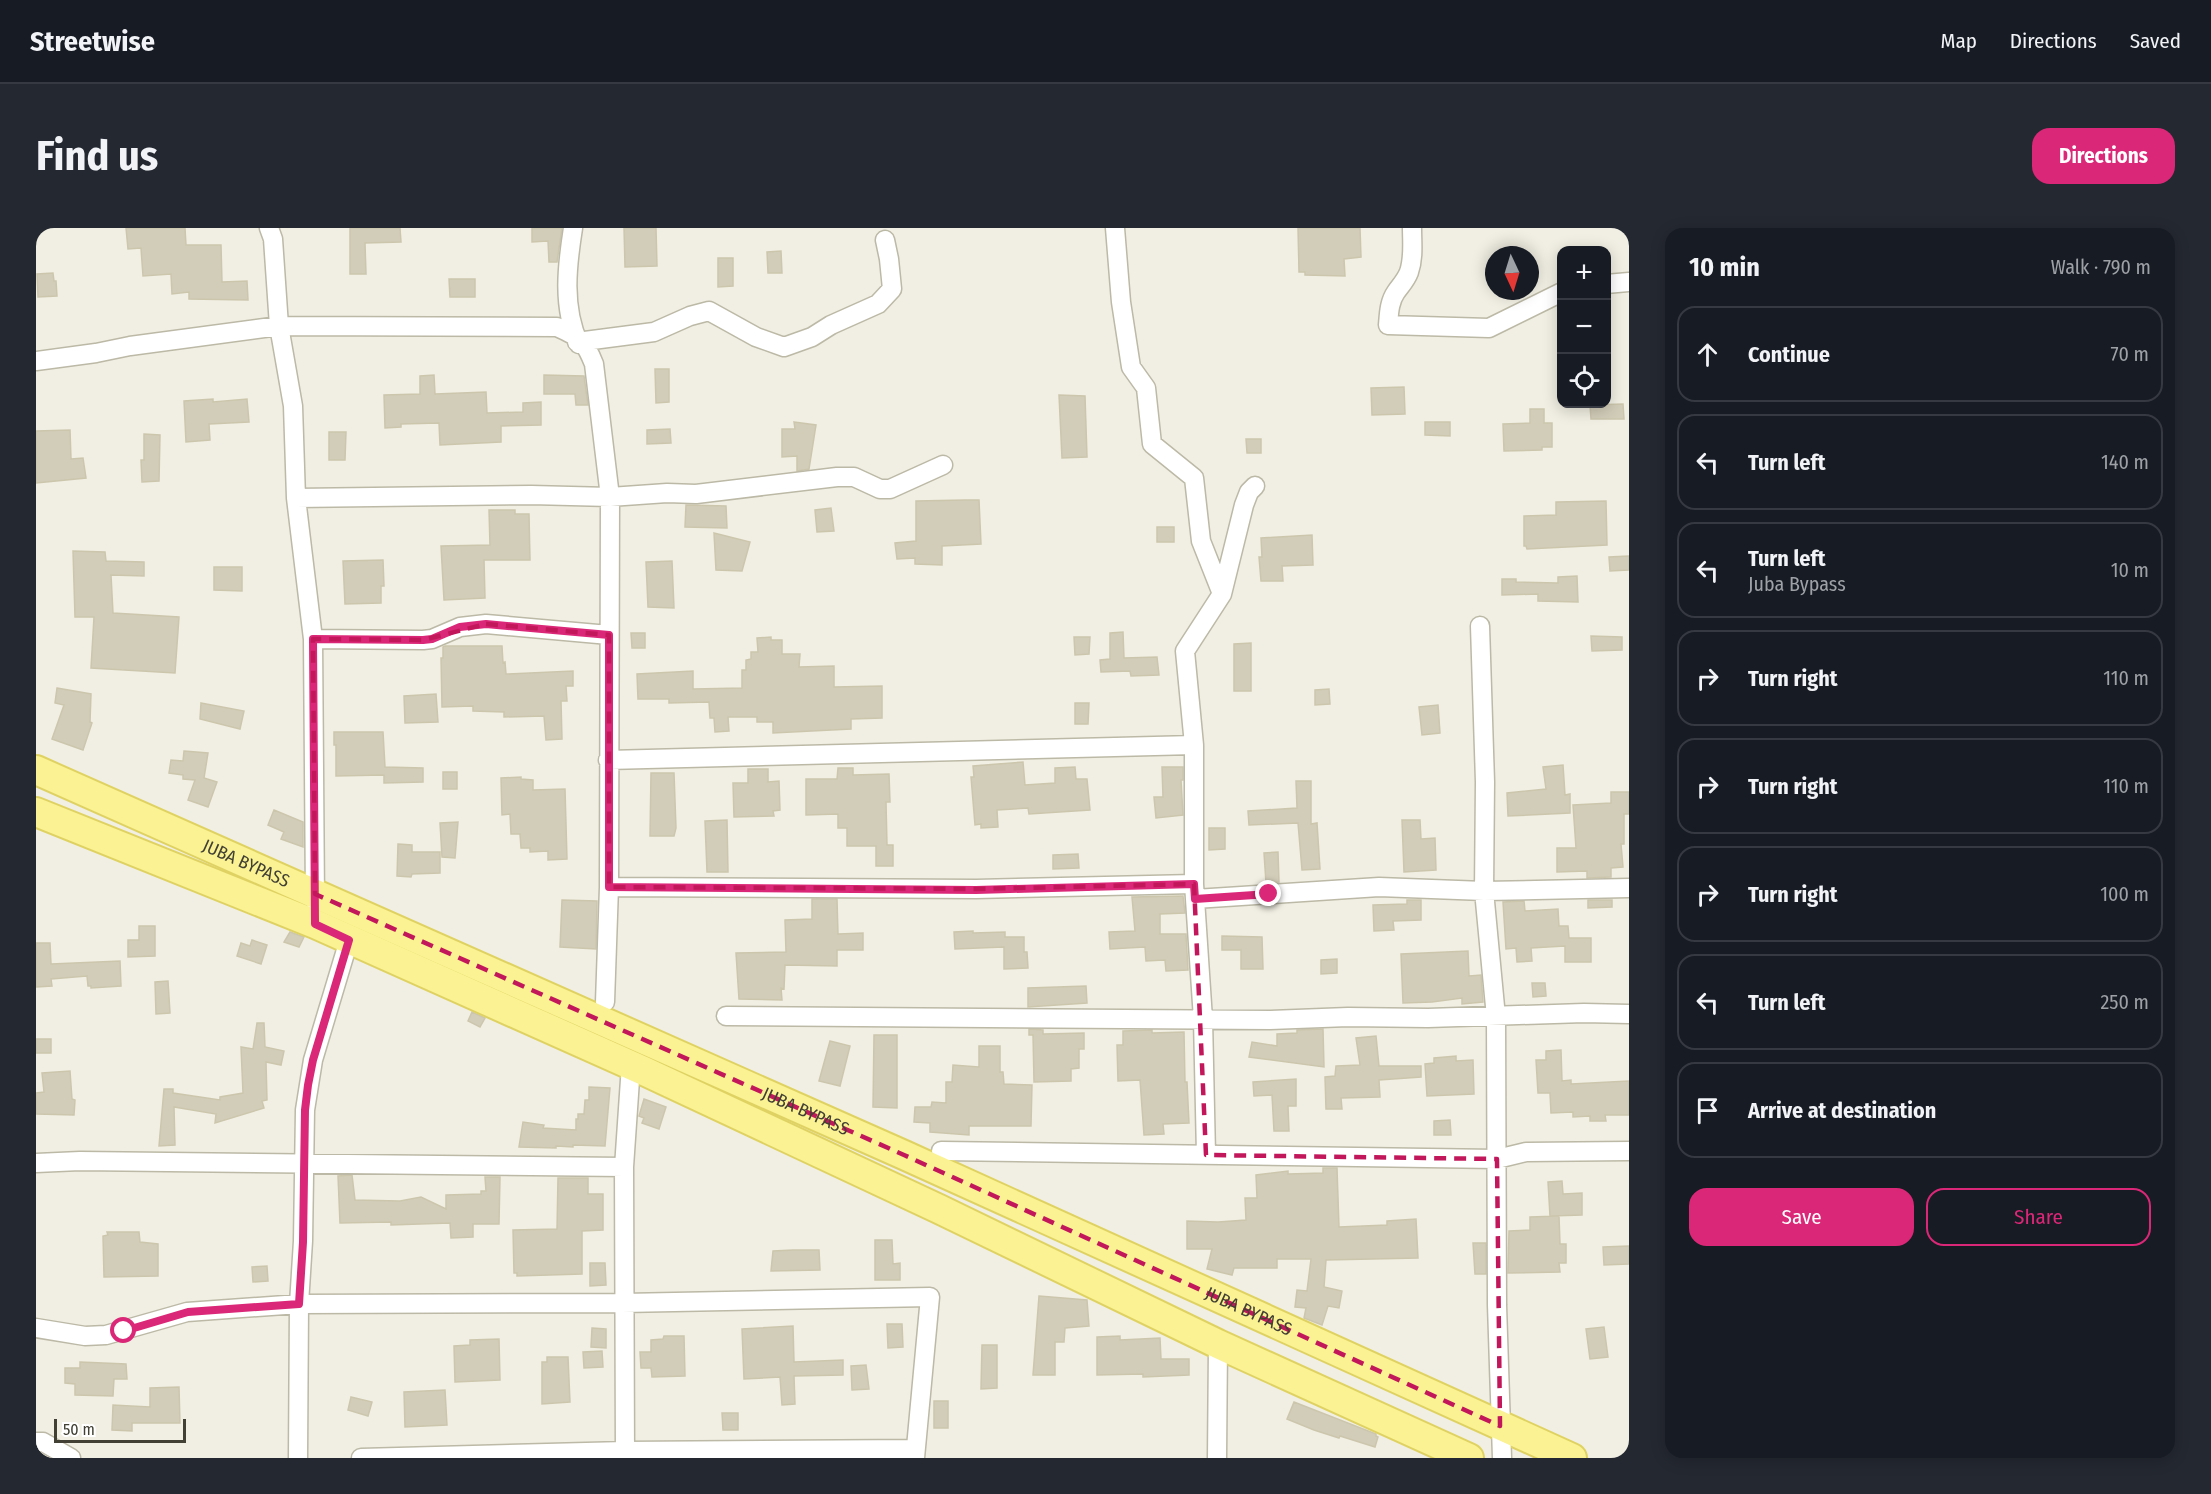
<!DOCTYPE html>
<html lang="en">
<head>
<meta charset="utf-8">
<style>
  body { margin:0; font-family:"Fira Sans Condensed",sans-serif; background:#242831; color:#f1f3f6 }
  .controls { position:absolute; right:18px; top:18px; display:grid; overflow:hidden; border-radius:12px; box-shadow:0 3px 15px #0003 }
  .controls button { width:54px; height:54px; display:grid; place-items:center; padding:0; border:0; border-bottom:2px solid #363941; background:#171b24; color:#f1f3f6; font:30px sans-serif }
  .compass { position:absolute; left:1449px; top:18px; width:54px; height:54px; border-radius:50%; background:#171b24; box-shadow:0 3px 15px #0003; rotate:176deg }
  .scale { position:absolute; left:18px; bottom:15px; width:132px; box-sizing:border-box; padding-left:6px; border:3px solid #424034; border-top:0; font-size:16px; line-height:21px; white-space:nowrap; color:#424034; -webkit-text-stroke:4px #fff; paint-order:stroke }
  .stop { position:absolute; width:18px; height:18px; margin:-14px; border:4px solid #db2777; border-radius:50%; background:#fff }
  .stop.end { background:#db2777; border-color:#fff; box-shadow:0 2px 6px #0008 }
  .list { margin:0; padding:0; list-style:none }
  h2 { display:flex; justify-content:space-between; align-items:center; height:78px; margin:0; padding:0 24px; font-size:26px }
  h2 small { font-size:20px; font-weight:400; color:#9ea1a6 }
  .list li { display:grid; grid-template-columns:39px 1fr auto; gap:18px; align-items:center; box-sizing:border-box; height:96px; margin:0 12px 12px; padding:0 12px; border:2px solid #363941; border-radius:18px }
  .list b { display:block; font-size:22px; white-space:nowrap }
  .list p { margin:0; font-size:20px; white-space:nowrap; color:#9ea1a6 }
  .list em { font-size:20px; font-style:normal; color:#9ea1a6 }
  .actions { display:flex; gap:12px; padding:18px 24px }
  .actions a { flex:1; padding:14px 0; border:2px solid #db2777; border-radius:18px; text-align:center; font-size:21px; color:#db2777 }
  .actions .main { background:#db2777; color:#fff }
  .icon { flex:none; width:33px; height:33px; fill:none; stroke:currentColor; stroke-width:2; stroke-linecap:round; stroke-linejoin:round }
  .map { position:relative; flex:none; width:1593px; height:1230px; overflow:hidden; border-radius:18px }
  header { display:flex; align-items:center; gap:36px; box-sizing:border-box; height:84px; padding:0 30px; background:#171b24; border-bottom:2px solid #363941 }
  header strong { font-size:28px }
  nav { display:flex; gap:33px; margin-inline-start:auto; font-size:21px }
  .intro { display:flex; align-items:center; justify-content:space-between; box-sizing:border-box; height:144px; padding:0 36px }
  h1 { margin:0; font-size:42px }
  .button { padding:15px 27px; border-radius:18px; background:#db2777; color:#fff; font-size:21px; font-weight:700 }
  main { display:flex; gap:36px; padding:0 36px }
  aside { flex:1; background:#171b24; border-radius:18px; box-shadow:0 3px 15px #0003 }
  .map>svg:first-child { display:block }
  .building { fill:#d2cdb9; stroke:#ccc6ad; stroke-width:1.5 }
  .lines { fill:none; stroke-linecap:round; stroke-linejoin:round }
  .minor-casing { stroke:#bcb9a6; stroke-width:21 }
  .primary-casing { stroke:#dfd263; stroke-width:32 }
  .minor { stroke:#fff; stroke-width:18 }
  .primary { stroke:#faf293; stroke-width:28 }
  .route { stroke:#db2777; stroke-width:8 }
  .marked { fill:none; stroke:#c2185b; stroke-width:4.5; stroke-dasharray:12 8; stroke-linejoin:round }
  .labels { text-anchor:middle; stroke-width:5; stroke-linejoin:round; paint-order:stroke }
  .street-label { font-size:18px; fill:#424034; stroke:#fff }
</style>
</head>
<body>
<header>
<strong>Streetwise</strong>
<nav><a>Map</a><a>Directions</a><a>Saved</a></nav>
</header>
<div class="intro"><h1>Find us</h1><a class="button">Directions</a></div>
<main>
<div class="map">
<svg width="1593" height="1230" viewBox="0 0 1593 1230">
  <rect width="100%" height="100%" fill="#f1efe3"/>
  <!-- building -->
  <path class="building" d="M90 0H149L150 17H185L186 54 211 53 212 72 153 71V64L136 66 135 46 107 48 105 20 92 21Z
    M314 0H364L365 14 329 15 330 46H314Z
    M496 0H526L521 34H513L512 13 496 14Z
    M588 0H620L621 38 589 39Z
    M1262 0H1324L1325 29 1308 31 1309 48 1269 47V44H1263Z
    M745 23 746 45H732L731 24Z
    M682 30H697V58L682 59Z
    M17 45 18 53H20L21 68 2 69 1 46Z
    M413 51H439V69H414Z
    M619 141H633V174L620 175Z
    M398 147 399 166 450 164 451 185 487 184V175L505 174V197L465 198V214L404 217 403 195 365 196V199L349 200 348 167 384 166V148Z
    M508 147 548 148 552 177H540L539 166H508Z
    M1368 159 1369 186 1336 187 1335 160Z
    M1023 167 1049 168 1051 229 1026 230Z
    M177 171V174L211 171 213 194 173 196 174 212 150 214 148 173Z
    M1587 176 1588 191H1555L1554 177Z
    M1494 181H1508V195H1516V219H1506V222L1468 223 1467 196 1494 195Z
    M758 194 780 197 773 241 761 243V228L746 229V201H759Z
    M1389 194H1414V208L1389 207Z
    M634 201 635 215 611 216V202Z
    M34 202 35 231 47 230 50 250 0 255V203Z
    M293 204H310L309 232H293Z
    M108 206 124 207 123 253 106 254 105 232H108Z
    M1210 211H1225V225H1211Z
    M929 272H943L945 316 906 318V337L879 336V330L861 331 859 315 880 313V273Z
    M1570 273 1571 317 1491 321 1490 318H1488V288L1520 287V274Z
    M650 277 690 278 691 300 649 299Z
    M795 280 798 303 781 304 779 282Z
    M453 282H479V286H493L494 332H448L449 370 408 372 405 318 454 317Z
    M1121 299H1138V314H1121Z
    M678 305 714 314 706 343 680 342Z
    M1276 307 1277 337 1246 338 1247 353H1225L1223 329H1226L1225 310Z
    M37 323 69 324 70 333 108 334V348L75 347 77 385 143 389 139 445 55 440 58 389H39Z
    M1593 328V342L1574 343 1573 329Z
    M347 332 348 358H345V375L309 376 307 333Z
    M636 333 638 380 612 379 610 334Z
    M178 339H206V363L178 362Z
    M1541 348 1542 374 1502 373V366L1466 367V351H1480V354L1522 355V349Z
    M1087 404 1088 430 1121 429 1123 447 1095 448 1094 443 1065 444 1064 432 1074 431V405Z
    M595 405H609V420H596Z
    M1555 408 1586 409V422L1556 423Z
    M735 409V412H746V426H764L763 439 798 438V459L846 458V490L815 491V501L737 505V494H721V489H692L693 503 679 504 678 490H674L673 474 633 475V471H602L601 446 657 443V461L706 460V442H710V432L715 431V424H722L721 410Z
    M1038 409H1054L1053 426 1039 427Z
    M1215 415V463H1198V416Z
    M409 418H466L467 435 469 434 470 446 537 443V458H530L531 473H525L526 511 510 512 508 488 468 489V484L437 483V478L406 479 405 430H407V419Z
    M21 460 55 466 54 494 56 495 47 522 16 511 28 477 19 475Z
    M1293 461 1294 476 1279 477V462Z
    M400 466 402 494 369 495 368 468Z
    M165 475 208 483 204 501 164 491Z
    M1039 475H1053L1052 496H1039Z
    M1402 477 1404 505 1386 507 1383 479Z
    M298 504H347L349 539 387 540V554L348 555V547L300 548V517H298Z
    M148 523 172 525 168 550 181 554 172 579 152 572 159 552 147 551V547L133 545 135 532 147 533Z
    M987 534 989 557 1019 555V540L1039 539 1040 551H1051L1054 582 993 586 992 580 961 582 962 599 945 600V596L939 597 935 549H938L937 538Z
    M1527 537 1529 567 1534 566V585L1472 588 1471 565 1510 561 1507 539Z
    M1126 539H1147V552H1145L1147 587 1120 590 1118 569H1127Z
    M802 540H817V547L853 546 854 574H850L851 617H857V638H840V618H811V600H802V586L770 587V551H801Z
    M712 541H732V554L743 553 744 582 737 583 738 588 698 589 697 555H712Z
    M407 544H421V561H407Z
    M615 545H638L640 600 638 608H614Z
    M485 549V551L497 552V562L529 561 531 631 512 632V623L494 624V620H485L484 606H475L474 586 466 587 465 550Z
    M1260 553H1275V596L1281 595 1284 641 1266 642 1262 595 1213 597 1212 583 1261 580Z
    M1575 564H1593V586H1588V616H1585L1587 639 1575 640V649L1551 650V643L1521 644V620H1540L1537 577 1575 575Z
    M238 582 267 594V619L245 611 248 604 232 597Z
    M691 592 692 644H671L669 593Z
    M1366 592H1384L1385 611 1399 610 1400 642 1368 644Z
    M422 594 419 630 406 629 404 595Z
    M1173 600H1189V621L1173 622Z
    M362 616 376 617V624H404V645L376 646 375 649 361 648Z
    M1242 624 1243 654 1230 655 1228 625Z
    M1042 626 1043 640 1017 641V627Z
    M1147 668 1149 685 1124 686V706H1150L1152 742 1130 743 1129 732 1110 733 1109 719 1074 721 1073 704 1099 703 1096 669Z
    M776 671H801L802 706 827 705V722H801V738L749 737 748 761 745 760 746 772 703 771 700 725 750 724 749 692 776 691Z
    M526 672 561 673 560 721 524 719Z
    M1371 672H1385V692L1357 693 1358 702 1338 703 1337 677 1371 676Z
    M1552 672H1576V679L1552 680Z
    M1488 673 1489 683 1522 681 1523 698H1532L1533 710H1555V734H1529V718L1495 720 1496 733 1481 734 1480 720 1470 721 1467 674Z
    M103 698H119V728L92 729V712H103Z
    M937 703V705L969 704V709H988V724H991L992 740 968 741V719L919 721 918 704Z
    M254 704 268 709 263 719 248 714Z
    M1186 708 1226 709 1227 741H1205V722H1186Z
    M216 712 231 717 225 736 201 728 205 715 214 718Z
    M0 715H14L15 736 84 733 85 758 55 760V758H52L51 748 15 751 16 758 0 759Z
    M1432 723 1433 748 1445 747 1447 774 1426 776V770L1396 774 1367 775 1365 726Z
    M1301 731V745L1285 746V732Z
    M132 753 134 785 120 786 119 754Z
    M1496 755H1509L1510 768 1497 769Z
    M1050 758 1051 775 992 779V760Z
    M436 784 449 790 444 799 432 793Z
    M221 795H228L229 819 248 823 245 837 230 834 231 872 226 873 228 880 179 895 180 886 138 879 139 917 123 918 128 861H137V865L184 872V869L207 865 205 819 217 821Z
    M993 801 1007 802V806L1048 805V821H1043V840L1035 841V853L998 854 997 807H993Z
    M1287 801 1288 839 1213 829 1216 814 1241 818V806L1261 805V802Z
    M1116 802V805L1148 804 1149 854H1151L1153 895 1127 896 1128 906 1108 907 1104 852 1082 853 1081 817H1087V803Z
    M838 807H861V880L837 879Z
    M1340 808 1343 838H1385V849L1343 852 1344 869 1305 870 1306 881H1290L1289 849 1299 848 1300 838 1324 837 1320 810Z
    M0 811H15V825H0Z
    M794 813 814 818 804 858 783 853Z
    M943 818H964V844H967L968 856 996 857 995 898H933V907L894 904V895L878 894 879 879H895L896 874 910 875V854H916L917 837 943 839Z
    M1525 822 1526 853 1535 852V856L1593 853V887H1569L1570 893H1554V888L1537 889V884L1515 885 1514 865H1502L1500 832H1510V823Z
    M1420 828V833L1437 832 1438 866 1391 868 1389 836 1398 835V830Z
    M34 843 36 871 39 872 38 887 0 886V865L8 864 6 845Z
    M1260 851V878H1252L1253 903H1238L1236 867 1218 868 1217 854Z
    M553 859 574 860 569 918 537 917V919L520 918V920L483 919 487 894 508 897 507 900 540 902V891H542V886H548L549 872H553Z
    M608 871 630 879 623 901 606 895 608 890 603 888Z
    M1414 892 1415 907H1398V893Z
    M1287 940H1301L1303 999 1351 997V993L1380 991 1382 1030 1290 1032 1288 1059 1306 1063 1303 1080 1292 1078 1286 1097 1268 1090 1270 1080 1259 1079 1261 1062 1271 1063 1275 1031H1241V1040H1198L1196 1047 1171 1041 1176 1021H1151V993L1182 994 1210 992 1209 970H1221L1220 947 1252 943V946L1287 945Z
    M316 947 319 972 364 973 385 969 410 981V967L445 966V963H450L449 949H464L463 996H437V1009L415 1010 414 995 355 997V994L304 995 302 948Z
    M522 950H552V966H567V1002L546 1003V1046L481 1048V1045H478L477 1002 521 1001Z
    M1526 953 1527 966 1546 965V987L1514 988 1512 954Z
    M1523 988 1524 1016H1530V1035H1523L1524 1044 1472 1045 1473 1003 1494 1002V989Z
    M71 1004H103L104 1014 122 1016V1048L68 1049 67 1008 72 1007Z
    M839 1012H856L857 1036 864 1035V1052H839Z
    M1437 1015H1450V1046H1439Z
    M1593 1018V1036L1568 1037 1567 1019Z
    M757 1022H783L784 1042 735 1043 737 1023Z
    M554 1035H569L570 1057 554 1058Z
    M231 1038 232 1053 217 1054 216 1039Z
    M1003 1068 1051 1072 1053 1098 1029 1100 1028 1114H1019V1147H997Z
    M851 1096H866L867 1119 852 1120Z
    M757 1098 758 1134 807 1132V1147L758 1148 759 1176 746 1177 744 1149 708 1151 706 1101Z
    M1568 1099 1572 1129 1554 1131 1550 1101Z
    M556 1100 570 1101V1120L555 1119Z
    M628 1108H648L649 1148 616 1149 615 1140H605L604 1124H615V1112L627 1111Z
    M1084 1108V1112L1124 1110 1125 1131H1153V1147L1107 1149V1146L1061 1147V1109Z
    M463 1111 464 1152 419 1154 418 1118 434 1117V1112Z
    M946 1117H961V1160L945 1161Z
    M566 1123 567 1139 548 1140 547 1124Z
    M511 1129H532L534 1174 506 1176V1134H511Z
    M44 1134 90 1136 91 1151H78L77 1168 39 1167V1156L29 1155V1140H44Z
    M830 1137 833 1161 816 1162 815 1138Z
    M143 1159 144 1195H96V1203L76 1202 77 1177 114 1179V1160Z
    M409 1162 411 1197 369 1199 368 1164Z
    M315 1169 336 1174 332 1188 312 1182Z
    M898 1173H912V1200H898Z
    M1258 1174 1340 1206V1208L1342 1209 1339 1219 1304 1208 1303 1210 1278 1202 1251 1191Z
    M686 1185H702V1202H687Z"/>
  <g class="lines">
    <defs>
      <path id="minor" d="M233 0 237 11 243 98 257 178 260 270 277 411 279 673
        M537 0C531 38 526 79 543 116
        M1079 0 1085 74 1095 139 1110 160 1116 216 1158 250 1165 313 1186 366
        M1376 0C1376 15 1378 29 1373 44 1370 52 1365 57 1360 64 1353 74 1353 86 1352 97L1453 100 1526 64
        M1570 56 1593 54
        M541 114 618 104 654 88 673 83 720 109 748 119 776 109 795 97 842 76 856 61 853 31 849 12
        M0 133 60 125 94 118 243 98 521 99C544 109 549 113 558 136L574 269 573 659 569 774
        M260 270 495 267 574 269 631 265 660 266 801 249H818L844 261H854L907 237
        M1444 398 1449 554 1448 663 1460 789 1461 1077 1466 1230
        M277 411 387 412 396 411 424 399 450 396 573 407
        M572 532 1158 517
        M573 659 940 661 1158 656
        M1159 671 1343 659 1448 663 1593 660
        M690 788 1234 792 1312 789 1392 790 1548 785 1593 786
        M905 923 1461 931 1490 924 1593 923
        M1170 927 1167 791 1158 656V517L1149 423 1186 366 1208 277 1213 264 1219 258
        M0 935 44 933 588 939
        M0 1100 49 1108 70 1107 151 1084 263 1076 587 1075 894 1069 879 1230
        M0 1214H7L35 1230
        M262 1230 263 1076 267 1013 269 882 277 832 313 712
        M325 1230 589 1223 879 1221
        M589 1230 588 939 595 837
        M1181 1230 1182 1116"/>
      <g id="primary">
        <path id="s1" d="M0 542 868 927 1536 1230"/>
        <path d="M0 584 279 696 608 843 903 981 1182 1116 1433 1230"/>
      </g>
    </defs>
    <!-- minor casing -->
    <use href="#minor" class="minor-casing"/>
    <!-- primary casing -->
    <use href="#primary" class="primary-casing"/>
    <!-- minor -->
    <use href="#minor" class="minor"/>
    <!-- primary -->
    <use href="#primary" class="primary"/>
  </g>
  <g class="lines">
    <!-- route -->
    <path class="route" d="M88 1103 152 1084 263 1076 267 1014 269 882 272 857 277 832 313 712 279 696 277 411 387 412 396 411 424 399 450 396 573 407V659L940 662 1158 656 1159 671 1233 666"/>
  </g>
  <!-- marked area -->
  <path class="marked" d="M450 396 573 407V659L940 661 1158 656 1170 927 1461 931 1464 1198 868 927 279 666 277 411 387 412Z"/>
  <g class="labels">
    <!-- street labels -->
    <g class="street-label">
      <text dy="6" stroke="none"><textPath href="#s1" startOffset="230">JUBA BYPASS</textPath></text>
      <text dy="6" stroke="none"><textPath href="#s1" startOffset="842">JUBA BYPASS</textPath></text>
      <text dy="6" stroke="none"><textPath href="#s1" startOffset="1328">JUBA BYPASS</textPath></text>
    </g>
  </g>
</svg>
<div class="controls">
<button>+</button>
<button>−</button>
<button><svg class="icon" aria-label="locate" viewBox="0 0 24 24"><circle cx="12" cy="12" r="6"/><path d="M12 2v4M12 18v4M2 12h4M18 12h4"/></svg></button>
</div>
<svg class="compass" viewBox="-18 -18 36 36"><path d="M0-13l5 13h-10z" fill="#e53935"/><path d="M0 13l5-13h-10z" fill="#9ea1a6"/></svg>
<div class="scale">50 m</div>
<div class="stop" style="left:88px;top:1103px"></div>
<div class="stop end" style="left:1233px;top:666px"></div>
</div>
<aside>
<h2>10 min<small>Walk · 790 m</small></h2>
<ul class="list">
<li><svg class="icon" aria-label="ahead" viewBox="0 0 24 24"><path d="M12 20V5M6 11l6-6 6 6"/></svg><div><b>Continue</b></div><em>70 m</em></li>
<li><svg class="icon" aria-label="left" viewBox="0 0 24 24"><path d="M17 20v-9H6M10 6l-5 5 5 5"/></svg><div><b>Turn left</b></div><em>140 m</em></li>
<li><svg class="icon" aria-label="left" viewBox="0 0 24 24"><path d="M17 20v-9H6M10 6l-5 5 5 5"/></svg><div><b>Turn left</b><p>Juba Bypass</p></div><em>10 m</em></li>
<li><svg class="icon" aria-label="right" viewBox="0 0 24 24"><path d="M7 20v-9h11M14 6l5 5-5 5"/></svg><div><b>Turn right</b></div><em>110 m</em></li>
<li><svg class="icon" aria-label="right" viewBox="0 0 24 24"><path d="M7 20v-9h11M14 6l5 5-5 5"/></svg><div><b>Turn right</b></div><em>110 m</em></li>
<li><svg class="icon" aria-label="right" viewBox="0 0 24 24"><path d="M7 20v-9h11M14 6l5 5-5 5"/></svg><div><b>Turn right</b></div><em>100 m</em></li>
<li><svg class="icon" aria-label="left" viewBox="0 0 24 24"><path d="M17 20v-9H6M10 6l-5 5 5 5"/></svg><div><b>Turn left</b></div><em>250 m</em></li>
<li><svg class="icon" aria-label="arrive" viewBox="0 0 24 24"><path d="M6 21V4h12l-3 4 3 4H6"/></svg><div><b>Arrive at destination</b></div></li>
</ul>
<div class="actions"><a class="main">Save</a><a>Share</a></div>
</aside>
</main>
</body>
</html>
